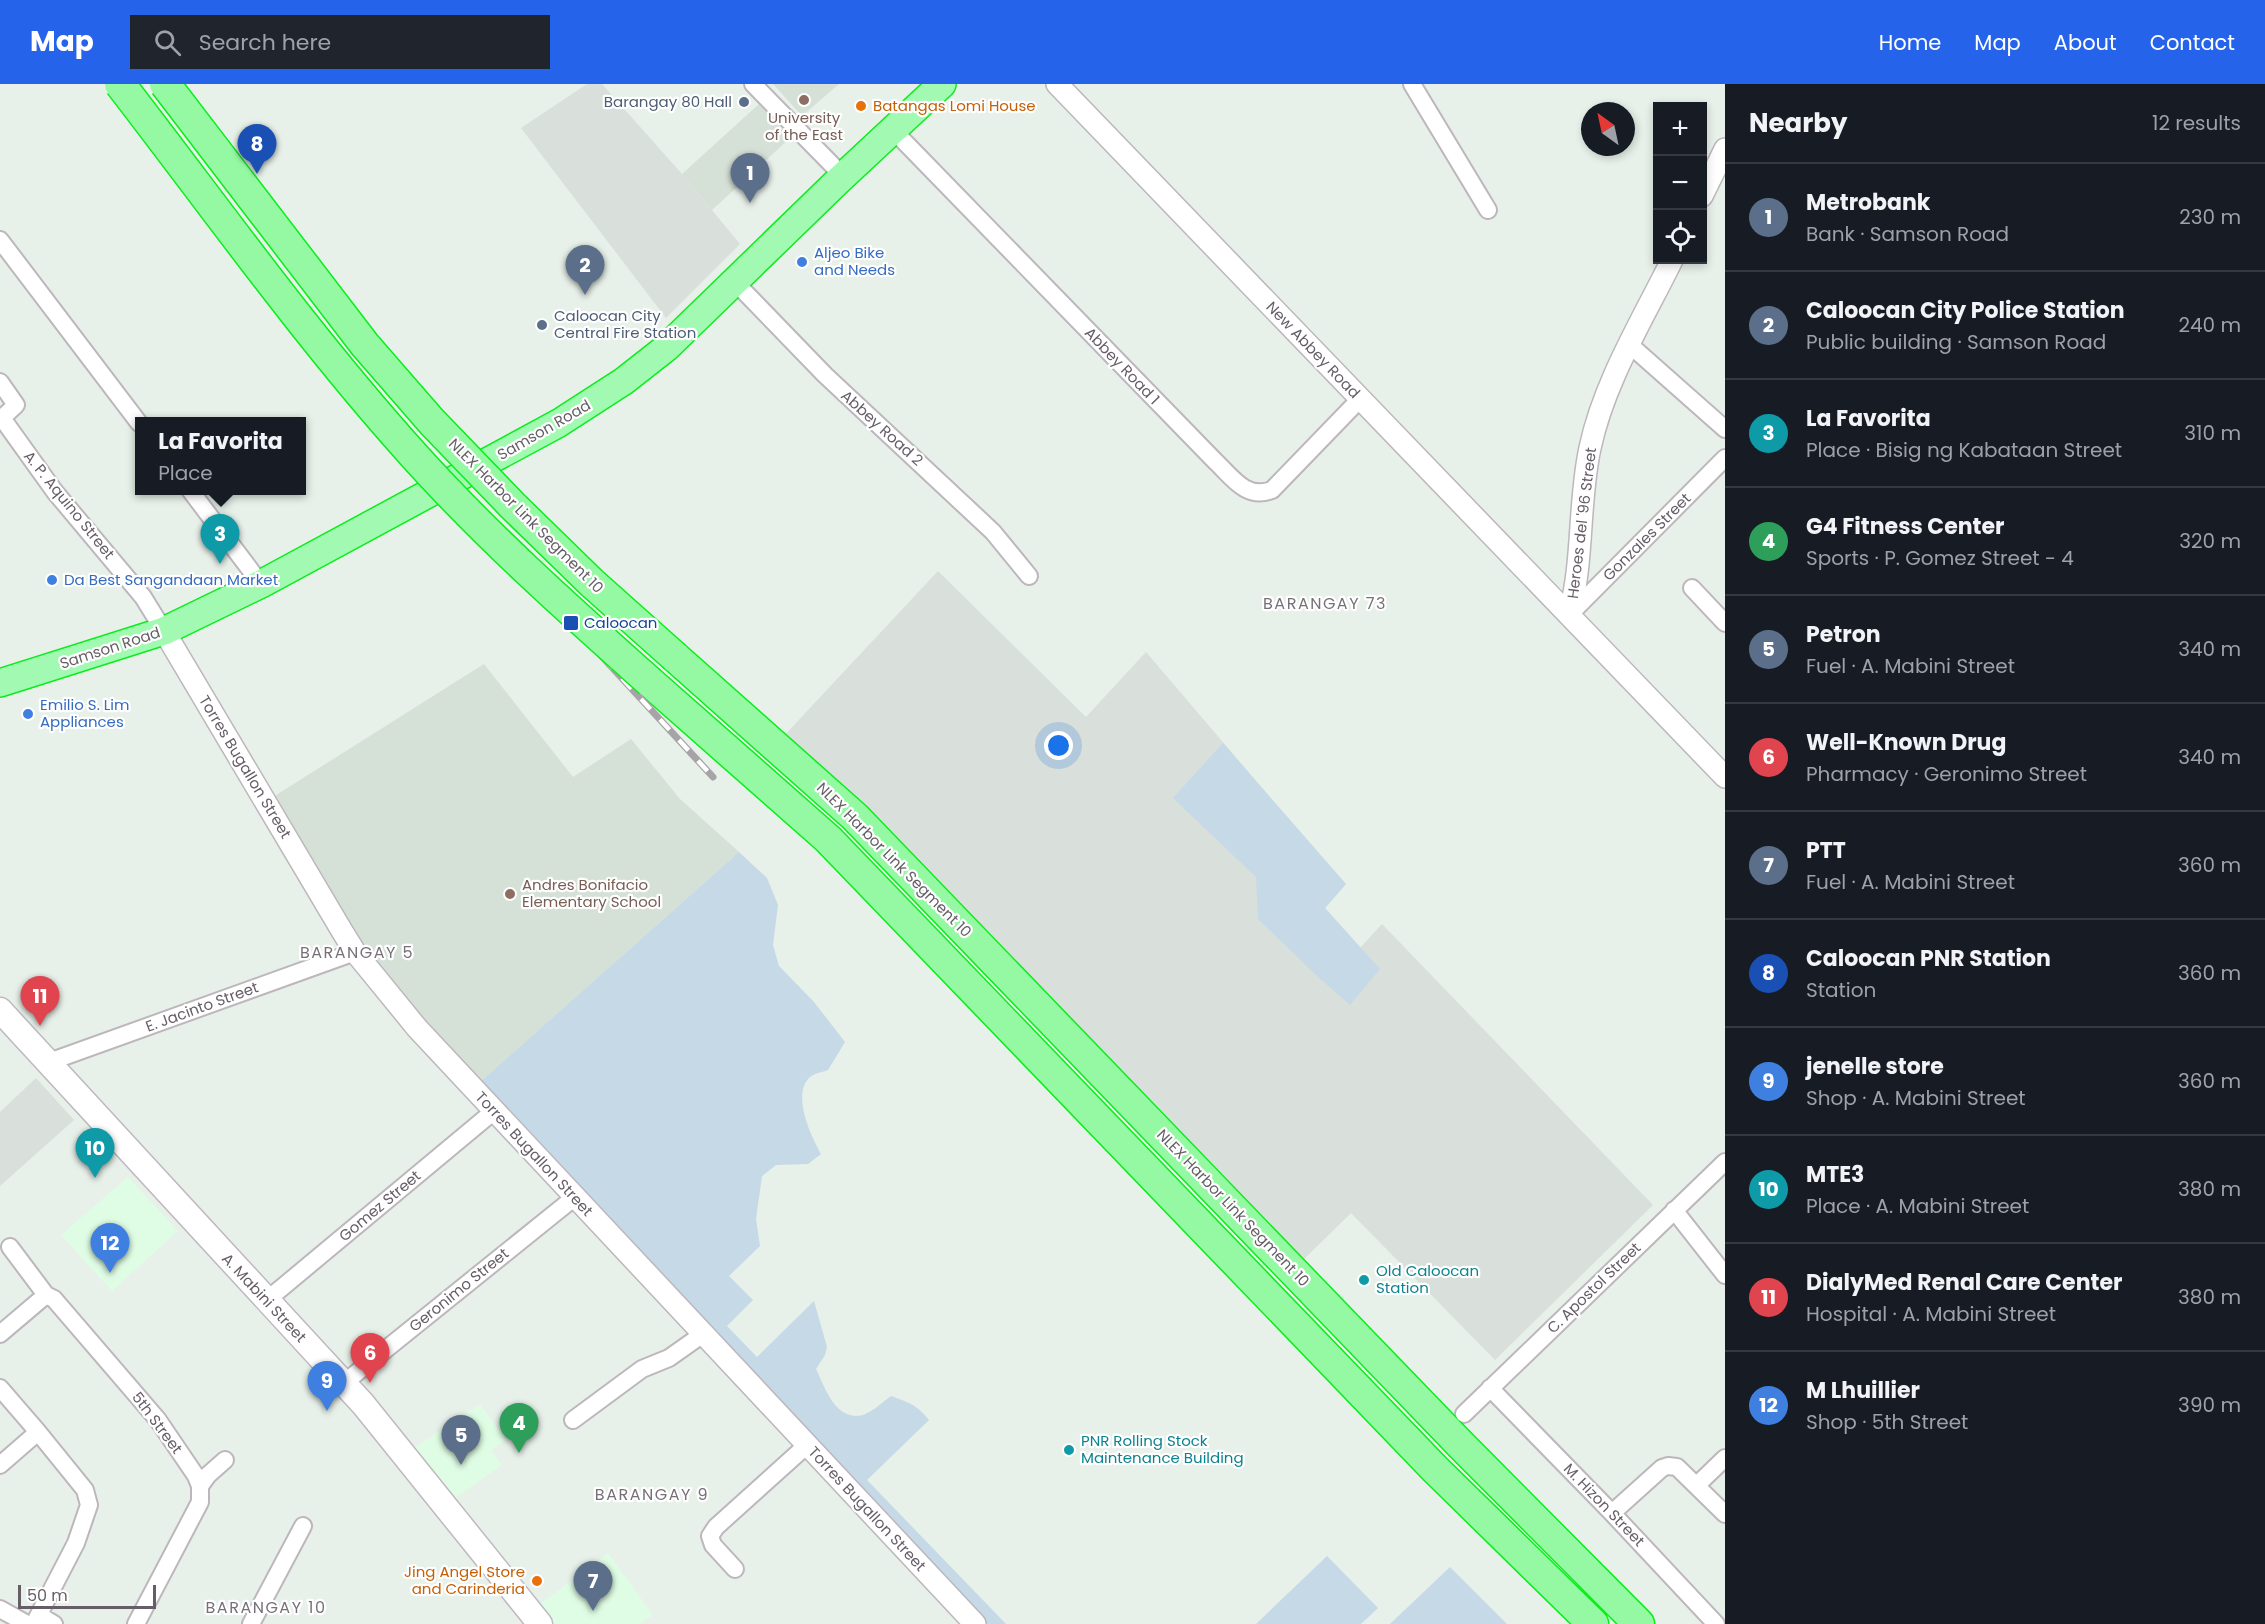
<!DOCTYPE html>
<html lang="en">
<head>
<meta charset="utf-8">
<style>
  body { margin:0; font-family:Poppins,sans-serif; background:#20242c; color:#f1f3f6 }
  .controls { position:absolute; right:18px; top:18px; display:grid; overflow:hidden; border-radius:0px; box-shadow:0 3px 9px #0003 }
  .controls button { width:54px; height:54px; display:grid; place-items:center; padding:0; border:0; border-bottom:2px solid #363941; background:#171b24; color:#f1f3f6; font:30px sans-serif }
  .compass { position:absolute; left:1581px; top:18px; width:54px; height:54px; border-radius:50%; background:#171b24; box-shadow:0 3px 9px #0003; rotate:327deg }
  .scale { position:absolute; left:18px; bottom:15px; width:138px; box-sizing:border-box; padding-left:6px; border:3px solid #665e67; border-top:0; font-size:16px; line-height:21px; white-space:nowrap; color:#665e67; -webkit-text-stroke:4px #fff; paint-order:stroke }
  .you { position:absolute; left:1059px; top:662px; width:21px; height:21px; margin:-15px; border:4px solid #fff; border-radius:50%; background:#1a73e8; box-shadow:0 0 0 9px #1a73e833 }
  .badge { display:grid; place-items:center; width:39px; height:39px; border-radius:50%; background:#2563eb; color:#fff; font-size:20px; font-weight:700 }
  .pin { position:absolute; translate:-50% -50px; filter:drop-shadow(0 2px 3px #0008) }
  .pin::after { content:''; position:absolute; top:32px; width:21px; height:18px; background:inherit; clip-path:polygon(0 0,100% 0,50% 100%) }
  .popup { position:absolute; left:135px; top:333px; width:171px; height:78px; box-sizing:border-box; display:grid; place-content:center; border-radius:0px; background:#171b24; filter:drop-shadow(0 2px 4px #0005); font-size:20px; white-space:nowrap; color:#9ea1a6 }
  .popup b { font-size:22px; color:#f1f3f6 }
  .popup::after { content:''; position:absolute; left:50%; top:100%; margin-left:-12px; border:12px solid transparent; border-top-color:#171b24 }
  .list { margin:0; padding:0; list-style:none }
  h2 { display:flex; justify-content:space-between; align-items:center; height:78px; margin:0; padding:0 24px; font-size:26px }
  h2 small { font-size:20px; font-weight:400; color:#9ea1a6 }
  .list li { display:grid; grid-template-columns:39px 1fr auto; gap:18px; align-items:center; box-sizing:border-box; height:108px; padding:0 24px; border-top:2px solid #363941 }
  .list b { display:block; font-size:22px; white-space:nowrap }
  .list p { margin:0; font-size:20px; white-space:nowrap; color:#9ea1a6 }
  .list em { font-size:20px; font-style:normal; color:#9ea1a6 }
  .icon { flex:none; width:33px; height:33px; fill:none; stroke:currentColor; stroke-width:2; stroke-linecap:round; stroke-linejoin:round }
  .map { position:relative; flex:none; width:1725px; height:1540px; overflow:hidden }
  header { display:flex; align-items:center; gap:36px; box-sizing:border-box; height:84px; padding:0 30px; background:#2563eb; color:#fff }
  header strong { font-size:28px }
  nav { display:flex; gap:33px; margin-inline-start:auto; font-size:21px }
  .search { width:420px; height:54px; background:#20242c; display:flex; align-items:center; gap:15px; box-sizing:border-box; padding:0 21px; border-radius:0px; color:#9ea1a6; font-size:22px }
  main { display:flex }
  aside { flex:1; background:#171b24 }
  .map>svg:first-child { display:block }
  .commercial { fill:#dffde4 }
  .industrial { fill:#d9dfda }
  .education { fill:#d5e0d7 }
  .green { fill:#c5d9e6 }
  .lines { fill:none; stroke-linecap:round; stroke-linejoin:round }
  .minor-casing { stroke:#bdb7bd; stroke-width:20 }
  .tertiary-casing { stroke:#bdb7bd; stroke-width:24 }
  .secondary-casing { stroke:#c0b8c0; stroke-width:27 }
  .trunk-casing { stroke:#09ee1a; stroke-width:30 }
  .motorway-casing { stroke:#09ee1a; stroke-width:33 }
  .minor { stroke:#fff; stroke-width:16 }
  .tertiary { stroke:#fff; stroke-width:21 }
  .secondary { stroke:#fff; stroke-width:24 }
  .trunk { stroke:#a2fab2; stroke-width:27 }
  .motorway { stroke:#95f9a3; stroke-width:30 }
  .rail-casing { stroke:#a7a4a7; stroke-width:7 }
  .rail { stroke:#fff; stroke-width:4.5; stroke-dasharray:14; stroke-linecap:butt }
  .motorway-bridge-casing { stroke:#09ee1a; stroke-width:33; stroke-linecap:butt }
  .motorway-bridge { stroke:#95f9a3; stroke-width:30 }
  .education-dot { fill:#8d6e63; stroke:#fff; stroke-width:2 }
  .service-dot { fill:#5c6f8a; stroke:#fff; stroke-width:2 }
  .food-dot { fill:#e8710a; stroke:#fff; stroke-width:2 }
  .shop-dot { fill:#3f7fe0; stroke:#fff; stroke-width:2 }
  .transit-dot { fill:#1a4fb4; stroke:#fff; stroke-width:2 }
  .culture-dot { fill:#0f9aa8; stroke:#fff; stroke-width:2 }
  .labels { text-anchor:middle; stroke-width:4.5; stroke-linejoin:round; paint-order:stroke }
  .service-label { font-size:15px; fill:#4e5e75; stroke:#fff; text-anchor:end }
  .food-label { font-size:15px; fill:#c56008; stroke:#fff; text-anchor:start }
  .education-label { font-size:15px; fill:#785e54; stroke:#fff }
  .shop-label { font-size:15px; fill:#366cbe; stroke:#fff; text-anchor:start }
  .street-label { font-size:15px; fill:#665e67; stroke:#fff }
  .transit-label { font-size:15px; fill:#164399; stroke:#fff; text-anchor:start }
  .culture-label { font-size:15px; fill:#0d838f; stroke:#fff; text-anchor:start }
  .neighbourhood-label { font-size:16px; letter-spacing:1.5px; fill:#787079; stroke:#fff }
</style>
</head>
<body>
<header>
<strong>Map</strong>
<div class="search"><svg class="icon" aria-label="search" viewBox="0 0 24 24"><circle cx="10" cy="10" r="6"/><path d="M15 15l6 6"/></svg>Search here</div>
<nav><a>Home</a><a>Map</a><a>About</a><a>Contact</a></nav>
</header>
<main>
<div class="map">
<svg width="1725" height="1540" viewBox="0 0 1725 1540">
  <rect width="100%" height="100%" fill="#e7f0e9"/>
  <!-- commercial -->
  <path class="commercial" d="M128 1093 178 1147 112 1207 61 1151Z
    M480 1320 506 1356 491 1366 502 1381 451 1417 414 1364Z
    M608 1469 653 1531 640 1540H554L540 1520Z"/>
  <!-- industrial -->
  <path class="industrial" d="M587 0H602L682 90 740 160 666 234 521 44Z
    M938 487 1086 633 1146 568 1297 745 1346 800 1325 824 1360 864 1382 840 1653 1121 1495 1276 1351 1129 1298 1181 781 655Z
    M36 994 74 1036 0 1102V1028Z"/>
  <!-- education -->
  <path class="education" d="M773 0H839L802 32Z
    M759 20 790 54 712 126 682 90Z
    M484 580 573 693 631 655 680 715 739 768 479 999 415 931 365 867 273 713Z"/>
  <!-- green -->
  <path class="green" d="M1223 659 1346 800 1325 824 1380 885 1350 921 1316 891 1258 835 1256 793 1173 714Z
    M739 768 767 794 778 821 773 861 779 882 814 918 845 958 828 986C823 988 815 989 810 993 791 1010 811 1052 821 1070L808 1080 776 1081 762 1092 756 1135 760 1162 729 1192 753 1216 727 1242 757 1273 814 1217 827 1263 825 1271 816 1285C825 1304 836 1338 863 1331 872 1328 883 1318 891 1312 910 1319 917 1321 929 1336L867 1396 1006 1540H980L479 999Z
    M1327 1472 1378 1524 1361 1540H1256Z
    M1450 1483 1507 1540H1390Z"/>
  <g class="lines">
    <defs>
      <path id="minor" d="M753 0 843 92
        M1412 0 1488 126
        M892 45 1215 377C1232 393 1246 416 1272 406L1360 315
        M0 156 139 339
        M734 197 825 291 993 448 1029 492
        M1630 261 1725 345
        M0 298 16 321 2 334 55 408 143 513 164 547
        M190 406 261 500
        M1692 504 1725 539
        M1569 531 1725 374
        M49 978 355 868
        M1674 1126 1725 1191
        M10 1163 46 1211 54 1215 158 1336 196 1392 200 1402V1418L136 1540
        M267 1216 494 1027
        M0 1250 46 1211
        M344 1299 575 1113
        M0 1304 38 1348 85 1406 89 1421 76 1459 34 1540
        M1490 1304 1612 1429 1716 1540
        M1464 1330 1725 1078
        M573 1336 642 1285 669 1274 703 1250
        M0 1381 38 1348
        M1697 1401 1725 1374
        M200 1402 208 1391 225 1376
        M1612 1429 1662 1384 1668 1382 1677 1383 1725 1430
        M735 1485 713 1461 710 1452 716 1443 807 1361
        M0 1525 27 1540
        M39 1531 54 1540
        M251 1540 303 1442"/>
      <path id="tertiary" d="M1057 0 1725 693
        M1702 112 1725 65
        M1569 531C1584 477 1578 419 1590 364 1604 298 1643 235 1672 176
        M164 547 342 847 355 868 417 944 975 1540"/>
      <path id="secondary" d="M0 926 363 1320 540 1540"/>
      <path id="trunk" d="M0 599 164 547 261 500 559 339 624 297 666 264 839 96 942 0"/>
      <path id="motorway" d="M675 573 855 733 1461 1361 1639 1540
        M650 598 828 755 1435 1385 1593 1540"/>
    </defs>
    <!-- minor casing -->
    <use href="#minor" class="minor-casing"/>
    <!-- tertiary casing -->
    <use href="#tertiary" class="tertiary-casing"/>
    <!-- secondary casing -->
    <use href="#secondary" class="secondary-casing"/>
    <!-- trunk casing -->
    <use href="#trunk" class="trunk-casing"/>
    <!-- motorway casing -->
    <use href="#motorway" class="motorway-casing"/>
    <!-- minor -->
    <use href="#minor" class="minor"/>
    <!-- tertiary -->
    <use href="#tertiary" class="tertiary"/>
    <!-- secondary -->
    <use href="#secondary" class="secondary"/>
    <!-- trunk -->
    <use href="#trunk" class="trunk"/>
    <!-- motorway -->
    <use href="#motorway" class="motorway"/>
    <defs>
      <path id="rail" d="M113 0 188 100 334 284 375 325 419 362 452 397 571 539 713 693"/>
    </defs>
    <!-- rail casing -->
    <use href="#rail" class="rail-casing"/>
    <!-- rail -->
    <use href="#rail" class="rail"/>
    <defs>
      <path id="motorway-bridge" d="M120 0C215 123 305 250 409 366 483 449 567 524 650 598
        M165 0 365 261 432 338 513 422 592 499 675 573"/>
    </defs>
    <!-- motorway-bridge casing -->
    <use href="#motorway-bridge" class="motorway-bridge-casing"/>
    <!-- motorway-bridge -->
    <use href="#motorway-bridge" class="motorway-bridge"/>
  </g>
  <!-- markers -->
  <g class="education-dot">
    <circle cx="804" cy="16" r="6"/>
    <circle cx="510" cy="810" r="6"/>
  </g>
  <g class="service-dot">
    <circle cx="744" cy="18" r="6"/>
    <circle cx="542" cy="241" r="6"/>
  </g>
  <g class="food-dot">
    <circle cx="861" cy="22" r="6"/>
    <circle cx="537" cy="1497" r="6"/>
  </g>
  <g class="shop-dot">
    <circle cx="802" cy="178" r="6"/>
    <circle cx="52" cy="496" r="6"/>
    <circle cx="28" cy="630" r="6"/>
  </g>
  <rect class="transit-dot" x="563" y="531" width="16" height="16" rx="3"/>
  <g class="culture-dot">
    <circle cx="1364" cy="1196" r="6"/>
    <circle cx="1069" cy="1366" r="6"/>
  </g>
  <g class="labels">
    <!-- service labels -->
    <g class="service-label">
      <text x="732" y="23">Barangay 80 Hall</text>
      <text x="554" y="237" text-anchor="start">Caloocan City<tspan x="554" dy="17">Central Fire Station</tspan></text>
    </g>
    <!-- food labels -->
    <g class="food-label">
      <text x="873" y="27">Batangas Lomi House</text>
      <text x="525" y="1493" text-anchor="end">Jing Angel Store<tspan x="525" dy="17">and Carinderia</tspan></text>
    </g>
    <!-- education labels -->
    <g class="education-label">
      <text x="804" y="39">University<tspan x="804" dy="17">of the East</tspan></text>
      <text x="522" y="806" text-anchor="start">Andres Bonifacio<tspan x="522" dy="17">Elementary School</tspan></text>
    </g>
    <!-- shop labels -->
    <g class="shop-label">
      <text x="814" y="174">Aljeo Bike<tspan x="814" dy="17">and Needs</tspan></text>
      <text x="64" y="501">Da Best Sangandaan Market</text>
      <text x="40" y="626">Emilio S. Lim<tspan x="40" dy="17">Appliances</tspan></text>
    </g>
    <!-- street labels -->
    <g class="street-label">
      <text transform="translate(1313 266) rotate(46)" y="5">New Abbey Road</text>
      <text transform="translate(1122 282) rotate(46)" y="5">Abbey Road 1</text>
      <text transform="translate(882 344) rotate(42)" y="5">Abbey Road 2</text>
      <text transform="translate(544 346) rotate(-30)" y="5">Samson Road</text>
      <text transform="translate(69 421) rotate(51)" y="5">A. P. Aquino Street</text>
      <text transform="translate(526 432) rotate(45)" y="5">NLEX Harbor Link Segment 10</text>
      <text transform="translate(1582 439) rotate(-83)" y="5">Heroes del '96 Street</text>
      <text transform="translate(1647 453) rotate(-45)" y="5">Gonzales Street</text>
      <text transform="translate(110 564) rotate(-18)" y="5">Samson Road</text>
      <text transform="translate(245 683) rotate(59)" y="5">Torres Bugallon Street</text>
      <text transform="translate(894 776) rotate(45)" y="5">NLEX Harbor Link Segment 10</text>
      <text transform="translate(202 923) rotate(-20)" y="5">E. Jacinto Street</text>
      <text transform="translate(534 1070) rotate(47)" y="5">Torres Bugallon Street</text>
      <text transform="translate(380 1122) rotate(-40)" y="5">Gomez Street</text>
      <text transform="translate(1233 1124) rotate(46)" y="5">NLEX Harbor Link Segment 10</text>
      <text transform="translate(1594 1204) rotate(-44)" y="5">C. Apostol Street</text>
      <text transform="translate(459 1206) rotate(-39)" y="5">Geronimo Street</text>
      <text transform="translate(264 1214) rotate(47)" y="5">A. Mabini Street</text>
      <text transform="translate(157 1339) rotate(53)" y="5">5th Street</text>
      <text transform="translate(1604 1421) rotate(46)" y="5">M. Hizon Street</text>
      <text transform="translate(867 1425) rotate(47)" y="5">Torres Bugallon Street</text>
    </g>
    <!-- transit labels -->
    <g class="transit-label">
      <text x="584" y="544">Caloocan</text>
    </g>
    <!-- culture labels -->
    <g class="culture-label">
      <text x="1376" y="1192">Old Caloocan<tspan x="1376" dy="17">Station</tspan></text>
      <text x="1081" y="1362">PNR Rolling Stock<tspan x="1081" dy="17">Maintenance Building</tspan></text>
    </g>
    <!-- neighbourhood labels -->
    <g class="neighbourhood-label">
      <text x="1325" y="525">BARANGAY 73</text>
      <text x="357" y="874">BARANGAY 5</text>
      <text x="652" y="1416">BARANGAY 9</text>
      <text x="266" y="1529">BARANGAY 10</text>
    </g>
  </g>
</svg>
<div class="controls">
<button>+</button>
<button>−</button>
<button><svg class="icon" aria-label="locate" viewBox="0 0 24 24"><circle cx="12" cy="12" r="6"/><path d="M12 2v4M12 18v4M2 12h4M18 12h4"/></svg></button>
</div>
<svg class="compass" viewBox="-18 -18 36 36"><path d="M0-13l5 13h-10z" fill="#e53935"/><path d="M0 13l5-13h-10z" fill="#9ea1a6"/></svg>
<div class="scale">50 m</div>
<div class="you"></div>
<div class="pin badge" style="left:750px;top:119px;background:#5c6f8a">1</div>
<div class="pin badge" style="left:585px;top:211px;background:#5c6f8a">2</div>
<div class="pin badge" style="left:220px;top:480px;background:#0f9aa8">3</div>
<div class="popup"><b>La Favorita</b>Place</div>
<div class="pin badge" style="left:519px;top:1369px;background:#2e9e5b">4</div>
<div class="pin badge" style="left:461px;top:1381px;background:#5c6f8a">5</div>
<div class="pin badge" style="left:370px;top:1299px;background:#e0444e">6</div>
<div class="pin badge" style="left:593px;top:1527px;background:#5c6f8a">7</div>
<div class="pin badge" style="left:257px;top:90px;background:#1a4fb4">8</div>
<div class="pin badge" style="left:327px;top:1327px;background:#3f7fe0">9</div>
<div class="pin badge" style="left:95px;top:1094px;background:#0f9aa8">10</div>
<div class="pin badge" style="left:40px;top:942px;background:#e0444e">11</div>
<div class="pin badge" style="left:110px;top:1189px;background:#3f7fe0">12</div>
</div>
<aside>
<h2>Nearby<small>12 results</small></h2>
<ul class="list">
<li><span class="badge" style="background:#5c6f8a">1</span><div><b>Metrobank</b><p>Bank · Samson Road</p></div><em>230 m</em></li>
<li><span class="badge" style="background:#5c6f8a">2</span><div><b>Caloocan City Police Station</b><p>Public building · Samson Road</p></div><em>240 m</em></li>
<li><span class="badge" style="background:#0f9aa8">3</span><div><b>La Favorita</b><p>Place · Bisig ng Kabataan Street</p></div><em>310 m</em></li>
<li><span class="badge" style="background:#2e9e5b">4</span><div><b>G4 Fitness Center</b><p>Sports · P. Gomez Street - 4</p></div><em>320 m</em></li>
<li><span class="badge" style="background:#5c6f8a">5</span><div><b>Petron</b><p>Fuel · A. Mabini Street</p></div><em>340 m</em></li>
<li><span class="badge" style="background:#e0444e">6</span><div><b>Well-Known Drug</b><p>Pharmacy · Geronimo Street</p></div><em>340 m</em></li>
<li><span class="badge" style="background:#5c6f8a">7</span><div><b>PTT</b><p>Fuel · A. Mabini Street</p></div><em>360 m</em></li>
<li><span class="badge" style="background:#1a4fb4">8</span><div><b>Caloocan PNR Station</b><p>Station</p></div><em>360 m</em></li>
<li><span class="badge" style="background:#3f7fe0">9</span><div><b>jenelle store</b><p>Shop · A. Mabini Street</p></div><em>360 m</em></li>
<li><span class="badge" style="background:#0f9aa8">10</span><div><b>MTE3</b><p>Place · A. Mabini Street</p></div><em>380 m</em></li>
<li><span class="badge" style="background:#e0444e">11</span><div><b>DialyMed Renal Care Center</b><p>Hospital · A. Mabini Street</p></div><em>380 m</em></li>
<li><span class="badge" style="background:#3f7fe0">12</span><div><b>M Lhuillier</b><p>Shop · 5th Street</p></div><em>390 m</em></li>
</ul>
</aside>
</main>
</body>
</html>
